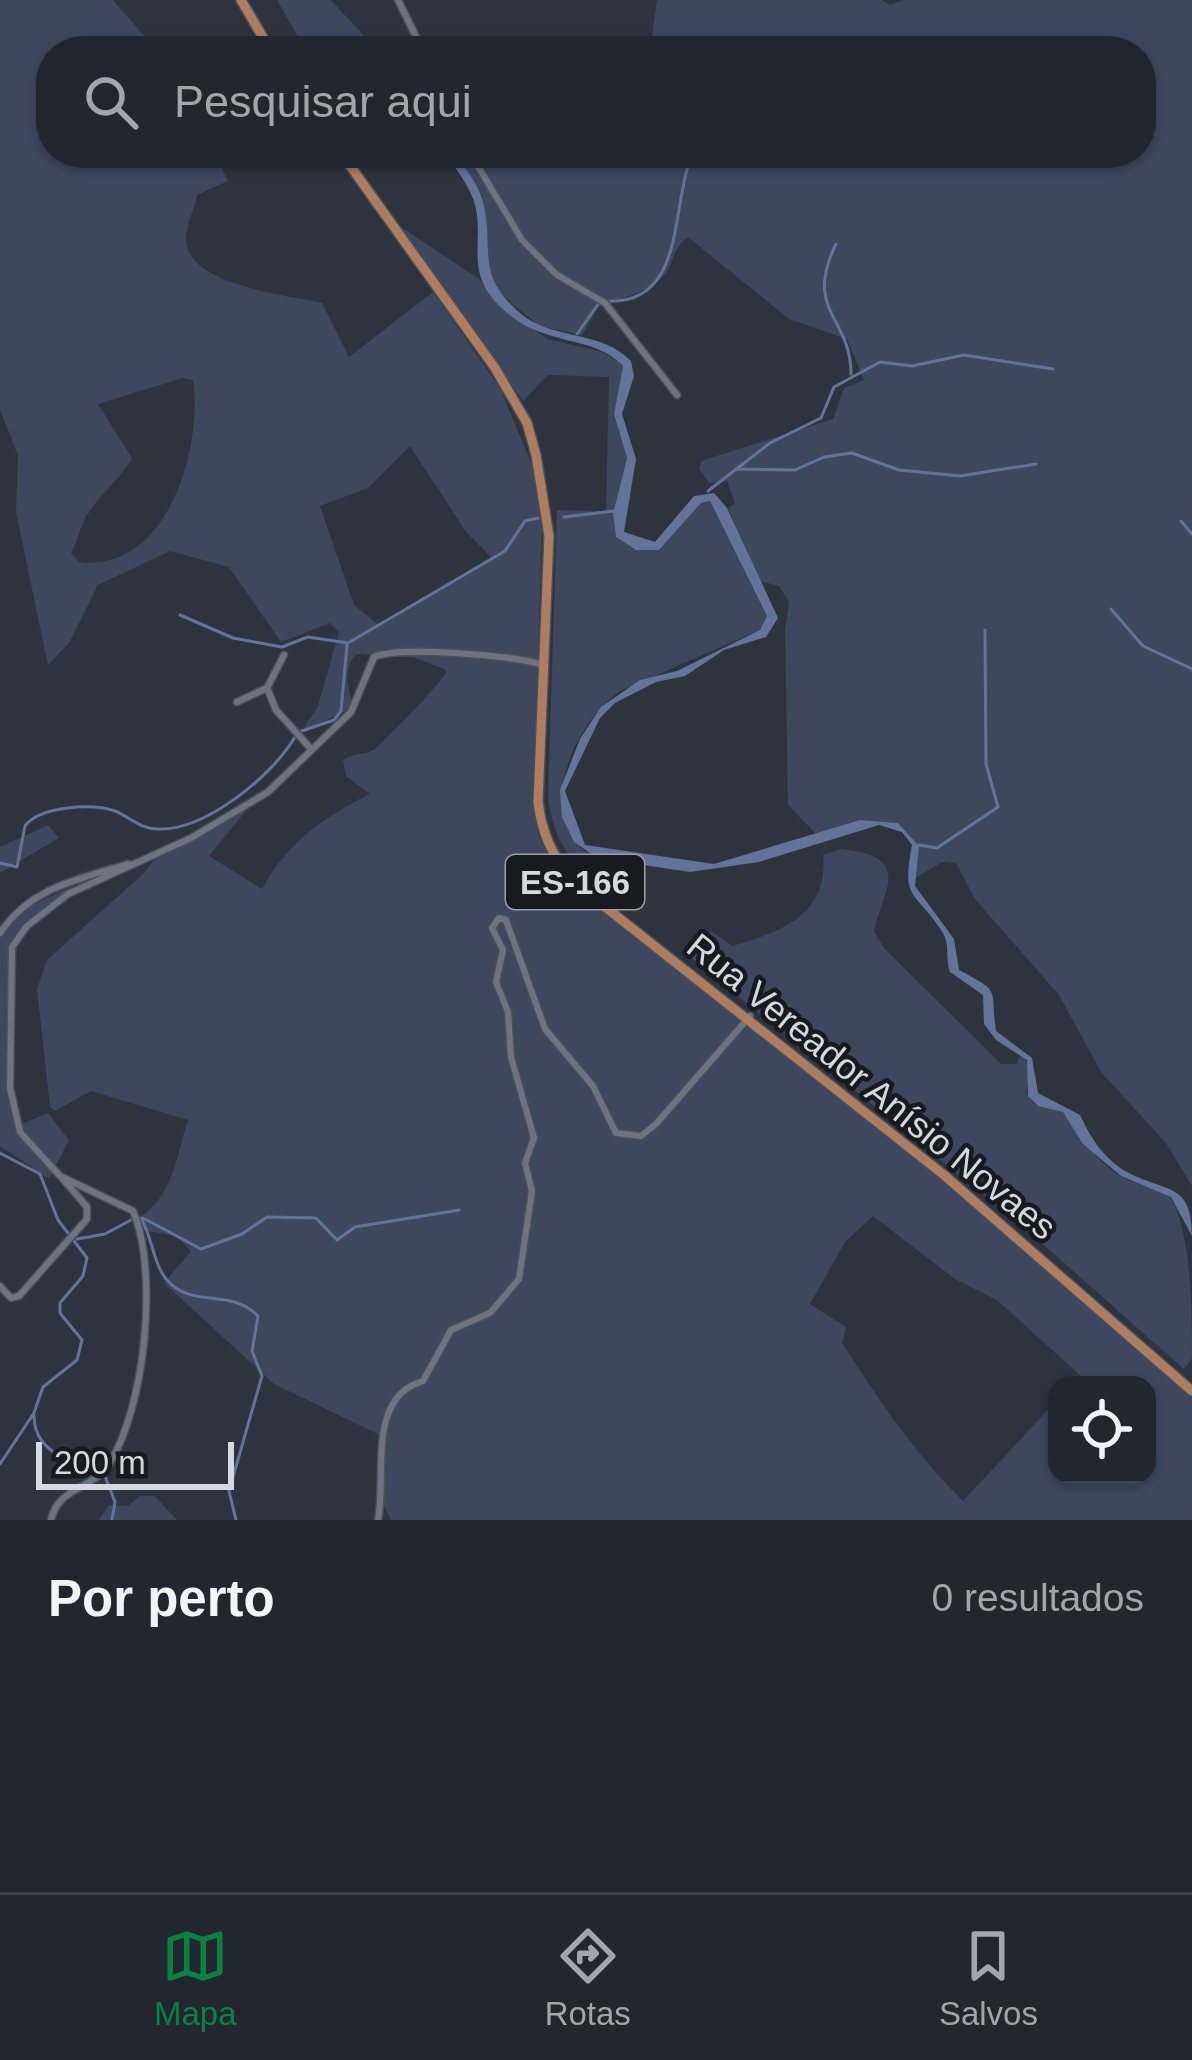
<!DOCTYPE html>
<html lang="pt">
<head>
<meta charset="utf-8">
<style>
  body { margin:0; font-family:Helvetica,sans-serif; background:#2e323a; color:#f1f3f6 }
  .controls { position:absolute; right:36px; bottom:36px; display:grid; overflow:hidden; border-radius:24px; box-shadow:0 3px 9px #0004 }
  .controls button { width:108px; height:108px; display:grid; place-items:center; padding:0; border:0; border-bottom:3px solid #3f434a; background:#22262e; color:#f1f3f6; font:60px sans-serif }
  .scale { position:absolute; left:36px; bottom:30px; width:198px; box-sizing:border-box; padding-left:12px; border:6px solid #d5d8df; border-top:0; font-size:33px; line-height:42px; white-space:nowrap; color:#d5d8df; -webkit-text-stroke:9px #181a1f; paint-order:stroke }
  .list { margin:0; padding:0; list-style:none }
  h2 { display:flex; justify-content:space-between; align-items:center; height:156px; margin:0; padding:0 48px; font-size:51px }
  h2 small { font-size:39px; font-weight:400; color:#a2a5aa }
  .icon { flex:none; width:66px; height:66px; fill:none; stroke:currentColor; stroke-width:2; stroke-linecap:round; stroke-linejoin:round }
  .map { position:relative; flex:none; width:1192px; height:1520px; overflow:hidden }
  .search { position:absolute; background:#22262e; box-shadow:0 3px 9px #0004; left:36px; right:36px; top:36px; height:132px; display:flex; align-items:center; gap:30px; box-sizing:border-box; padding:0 42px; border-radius:48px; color:#a2a5aa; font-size:45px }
  .sheet { height:372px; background:#22262e }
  nav { display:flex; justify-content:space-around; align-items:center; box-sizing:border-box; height:168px; border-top:3px solid #3f434a; background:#22262e; font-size:33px; color:#a2a5aa }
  nav a { display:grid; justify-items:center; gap:6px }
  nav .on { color:#0b8043 }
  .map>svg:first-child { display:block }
  .green { fill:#3e475d; fill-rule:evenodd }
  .water { fill:#64739a }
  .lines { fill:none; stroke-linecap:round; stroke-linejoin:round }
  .stream { stroke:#64739a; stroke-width:3 }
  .minor-casing { stroke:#4b4f58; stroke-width:9 }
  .primary-casing { stroke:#4b4f58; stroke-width:12 }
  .minor { stroke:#6e737f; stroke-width:6 }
  .primary { stroke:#ad7d62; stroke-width:9 }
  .labels { text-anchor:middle; stroke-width:9; stroke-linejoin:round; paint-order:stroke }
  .shield { fill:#181a1f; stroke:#9c9fa5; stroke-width:3 }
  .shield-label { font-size:33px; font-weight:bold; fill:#d5d8df }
  .street-label { font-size:36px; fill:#d5d8df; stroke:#181a1f }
</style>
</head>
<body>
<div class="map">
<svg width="1192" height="1520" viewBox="0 0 1192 1520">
  <rect width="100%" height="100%" fill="#2e333d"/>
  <!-- green -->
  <path class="green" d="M0 0H113L157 51H51V153H215L228 181 197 195C195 209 185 227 186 240 187 285 287 295 322 303L349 357 433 292 500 388 537 477 542 529 533 808 539 837 563 878 808 1063 1192 1393V1520H391L383 1504 378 1434 274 1384 164 1283 191 1251 176 1236 142 1230 138 1218C172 1200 177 1154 188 1120L91 1091 55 1111 50 1107 37 989 47 960 143 874 162 850 249 807 209 856 262 889C288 842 322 818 370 794L346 776 343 760C354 752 368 756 377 747 390 735 444 681 447 670L413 657 357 654C342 666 348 691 354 707L301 732 318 706 339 632 330 623 281 642 229 567 170 551 98 585 69 643 48 665 16 512 18 455 0 410ZM183 378 193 380C203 449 167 573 79 562L71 553C78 541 80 526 87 515 101 492 120 481 132 458L98 404ZM410 446 466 532 491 557 380 626 354 605 320 506 368 488ZM873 1216 955 1279 997 1300 1082 1377 1071 1385H1147V1475H1057V1400L963 1501C915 1454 878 1399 842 1343L846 1327 810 1304 845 1242Z
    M277 0H331L367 39 342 51H306Z
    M657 0H882L890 5 903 0H1192V1186L1166 1143 1101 1072 1059 995 975 899 956 863 942 862 914 879 919 846 898 823 860 820 816 834 788 805 785 630 789 602 779 586 760 581 728 508 735 503 727 481 709 483 699 469 701 461 833 419 844 388 864 380 847 339 789 319 688 237C673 249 676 256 667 271 658 288 620 302 602 301L582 335 539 326 500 293 486 265 482 196 455 153H1141V51H650Z
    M398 225 479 279 493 299 547 339 603 352 623 365 614 414 627 458 613 515 616 537 636 550H659L701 503 710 501 767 616 760 630 620 691C575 723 535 809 585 852L619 861 607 890C570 864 554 842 548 797L557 510 606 511 609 377 548 375 523 401Z
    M48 825 59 838 0 873V847Z
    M840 849C916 856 882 890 874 932L885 949 1001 1064H1016L1022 1053 1030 1070 1026 1093 1034 1104 1063 1112C1083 1136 1096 1164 1126 1179 1140 1186 1157 1184 1169 1195 1192 1231 1192 1311 1192 1358L1184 1369 1020 1224 692 959 711 931 732 946C780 932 829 916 823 855Z
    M73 886 23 931 9 968 15 1127 48 1113 69 1140 49 1179 0 1146V935L16 912Z
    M140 1496H155L177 1520H99L109 1505 128 1506Z"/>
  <!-- water -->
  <path class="water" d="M445 153H455C465 169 478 183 483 202 495 251 474 273 520 313 552 341 600 329 631 361L634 376 622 414 636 459 624 532 655 542 694 496 714 493 727 508 778 618 766 637 724 650 685 676 656 682 615 703 600 718 565 791 585 845 714 864 860 820 898 823 919 846 915 886 954 939 959 970C1002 993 990 986 996 1031L1032 1058 1038 1093 1080 1115C1091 1139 1107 1164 1135 1176 1171 1192 1192 1186 1192 1236L1171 1197 1121 1176 1083 1144 1063 1112 1038 1106 1028 1096 1027 1060 996 1040 984 1024 983 995 950 972C945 959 950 945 943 933 915 889 901 903 912 845L902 832 879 825 759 862 690 872 597 858 574 842 562 817 560 790 580 739 601 707 640 680 677 671 760 630 767 616 710 501 701 503 659 550H636L616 537 613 514 627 458 614 414 623 366C589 330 539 352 493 299 466 267 485 237 474 201 468 184 455 168 445 153Z"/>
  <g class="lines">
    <!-- stream -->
    <path class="stream" d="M836 244C803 312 851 316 851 374
      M605 301C682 306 672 217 688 166L683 153
      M577 334 599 303
      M737 469 795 470 824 457 852 453 899 470 960 476 1036 464
      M708 491 770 443 821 418 834 387 880 362 912 366 964 355 1053 369
      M564 517 614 511
      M1181 521 1192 534
      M1111 609 1143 646 1192 669
      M180 615 233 638 282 647 308 637 348 643 505 551 525 521 538 518
      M299 732 334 720 341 711 347 645
      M919 845 937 848 998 807 986 764 985 630
      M0 863 17 867 25 826C40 806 92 803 115 811 130 817 140 829 158 829 205 831 272 776 295 737
      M0 1153 40 1174 58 1220 87 1258 83 1276 60 1303V1313L82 1340 77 1360 43 1387 34 1413 0 1464
      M141 1218C152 1237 153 1262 166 1279 192 1310 230 1287 258 1316L252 1351 262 1376 229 1491 236 1520
      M143 1218 201 1249 242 1234 267 1217 316 1218 337 1240 355 1227 459 1210
      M77 1239 105 1234 131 1220
      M34 1415C34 1437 45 1447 63 1459L91 1457 102 1470
      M105 1476 115 1502 112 1520"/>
    <defs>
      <path id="minor" d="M398 0 423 51
        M470 153 522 240 557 275 605 303 677 395
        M284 655 267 688 276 710 311 749
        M237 702 267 688
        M0 933C31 887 77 880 128 864
        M0 1286 11 1298 19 1296 87 1219V1207L63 1179
        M51 1520C58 1487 92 1490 109 1464 145 1408 159 1272 133 1211L60 1176 20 1132 10 1088 12 947 27 926 68 894 191 838 268 792 351 712 374 657C398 646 512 655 540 664
        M378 1520C387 1475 366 1397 423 1381L451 1330 490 1313 519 1279 532 1191 525 1163 534 1138 511 1057 508 1012 496 982 503 950 492 928 499 918 506 920 545 1029 593 1086 616 1133 641 1136 656 1124 750 1016"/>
      <path id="primary" d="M241 0 271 51
        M341 153 495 368 527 423 536 455 549 536 538 802C542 834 552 854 571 880L944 1175 1192 1391"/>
    </defs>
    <!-- minor casing -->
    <use href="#minor" class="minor-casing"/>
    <!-- primary casing -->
    <use href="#primary" class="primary-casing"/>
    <!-- minor -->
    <use href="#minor" class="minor"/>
    <!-- primary -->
    <use href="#primary" class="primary"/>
  </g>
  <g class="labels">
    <!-- shield labels -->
    <rect class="shield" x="506" y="855" width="138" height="54" rx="9"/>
    <g class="shield-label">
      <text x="575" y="894">ES-166</text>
    </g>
    <!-- street labels -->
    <g class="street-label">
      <text transform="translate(872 1086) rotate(39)" y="13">Rua Vereador Anísio Novaes</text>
    </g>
  </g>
</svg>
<div class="controls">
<button><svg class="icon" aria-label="locate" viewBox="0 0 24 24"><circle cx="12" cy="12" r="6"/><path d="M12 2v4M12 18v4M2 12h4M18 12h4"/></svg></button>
</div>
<div class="scale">200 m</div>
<div class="search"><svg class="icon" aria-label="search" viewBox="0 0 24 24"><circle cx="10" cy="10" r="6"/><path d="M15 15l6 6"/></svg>Pesquisar aqui</div>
</div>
<section class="sheet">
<h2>Por perto<small>0 resultados</small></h2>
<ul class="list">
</ul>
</section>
<nav>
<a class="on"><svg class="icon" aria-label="map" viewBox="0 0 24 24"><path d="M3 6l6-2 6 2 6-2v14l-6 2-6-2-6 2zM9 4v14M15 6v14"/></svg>Mapa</a>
<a><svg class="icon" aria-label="directions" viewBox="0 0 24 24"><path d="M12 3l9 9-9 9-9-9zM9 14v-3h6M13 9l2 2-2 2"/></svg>Rotas</a>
<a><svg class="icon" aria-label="saved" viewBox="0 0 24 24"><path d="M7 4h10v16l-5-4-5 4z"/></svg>Salvos</a>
</nav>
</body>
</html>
